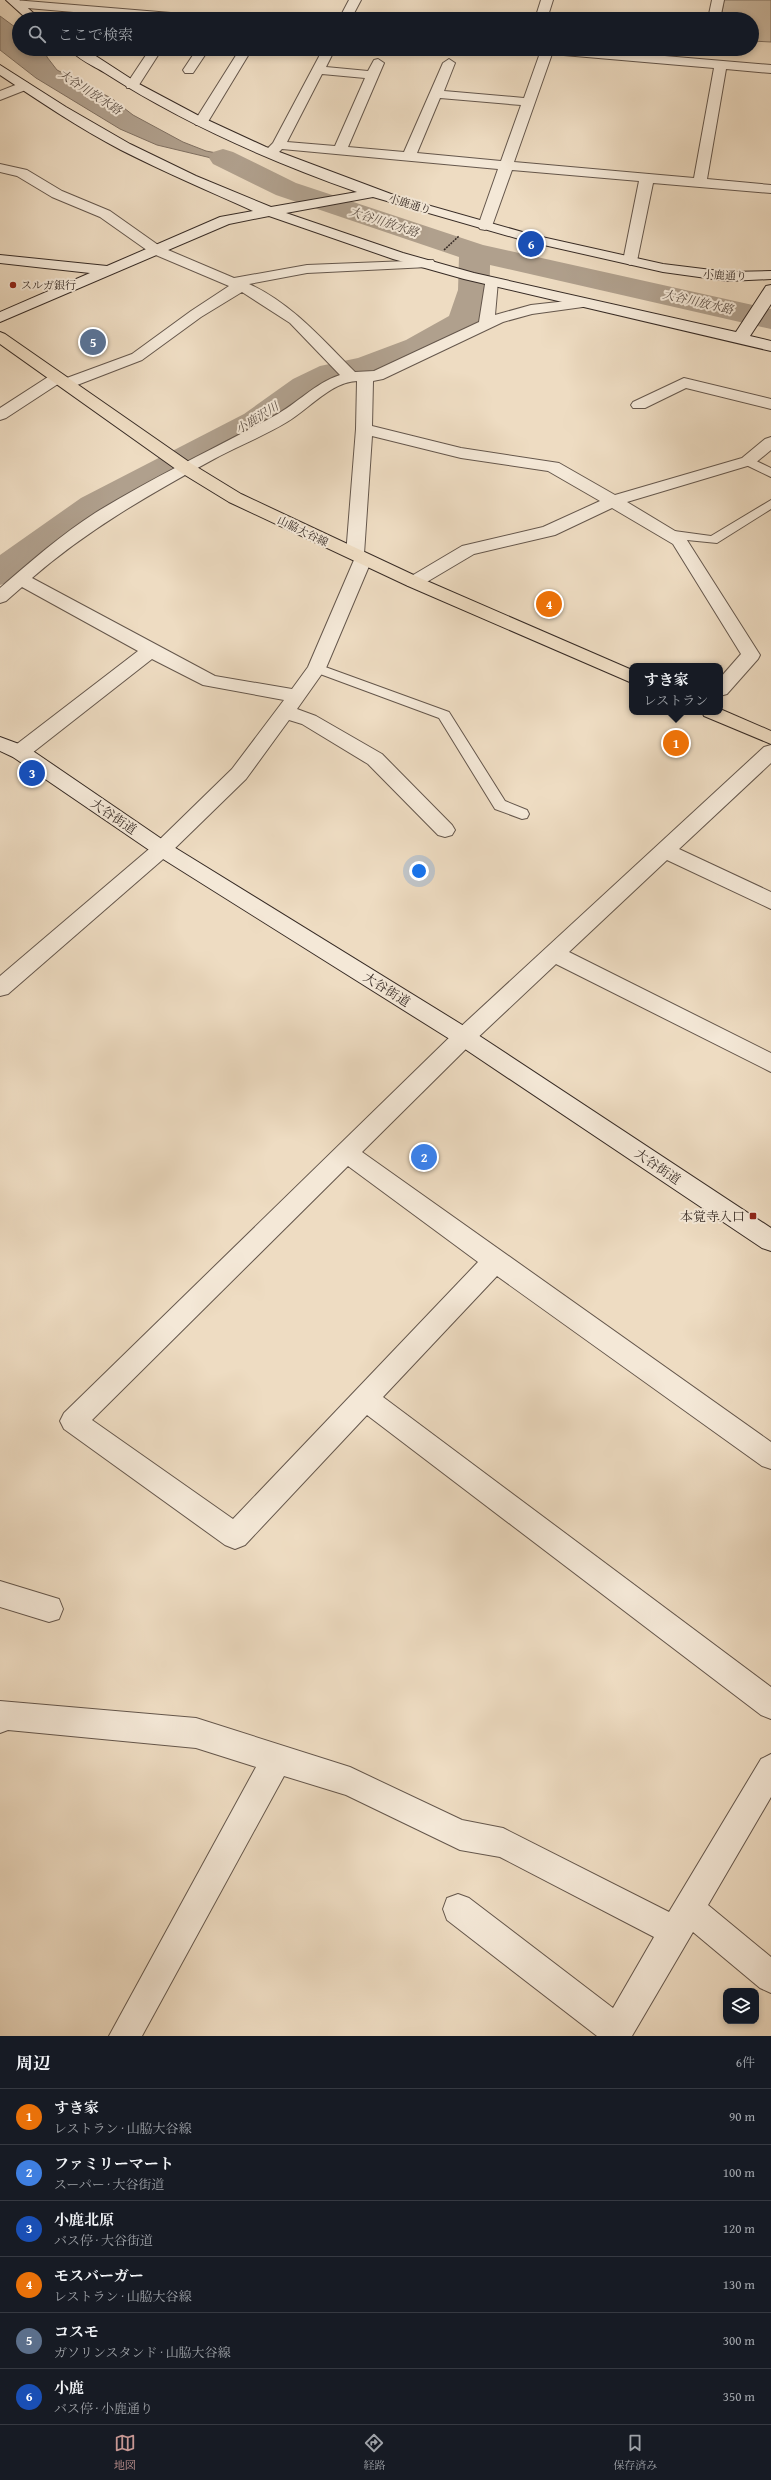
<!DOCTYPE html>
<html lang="ja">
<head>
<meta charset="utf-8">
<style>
  body { margin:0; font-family:"Gentium Book Plus","Noto Serif JP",serif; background:#20242c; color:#f1f3f6 }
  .controls { position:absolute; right:12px; bottom:12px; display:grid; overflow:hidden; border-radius:8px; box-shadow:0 2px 6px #0003 }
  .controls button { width:36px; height:36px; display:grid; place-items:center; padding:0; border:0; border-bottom:1px solid #363941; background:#171b24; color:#f1f3f6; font:20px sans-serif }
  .you { position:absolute; left:419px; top:871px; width:14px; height:14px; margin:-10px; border:3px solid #fff; border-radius:50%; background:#1a73e8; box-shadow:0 0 0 6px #1a73e833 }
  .badge { display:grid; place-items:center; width:26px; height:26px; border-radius:50%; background:#c59692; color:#fff; font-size:13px; font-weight:700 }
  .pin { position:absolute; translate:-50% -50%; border:2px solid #fff; box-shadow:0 1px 4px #0006 }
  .popup { position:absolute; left:629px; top:663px; width:94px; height:52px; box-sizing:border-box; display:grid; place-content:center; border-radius:8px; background:#171b24; filter:drop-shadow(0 1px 3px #0005); font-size:13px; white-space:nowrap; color:#9ea1a6 }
  .popup b { font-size:15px; color:#f1f3f6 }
  .popup::after { content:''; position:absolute; left:50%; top:100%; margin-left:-8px; border:8px solid transparent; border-top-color:#171b24 }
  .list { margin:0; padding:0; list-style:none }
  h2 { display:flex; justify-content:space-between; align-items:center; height:52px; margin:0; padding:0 16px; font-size:17px }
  h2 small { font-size:13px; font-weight:400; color:#9ea1a6 }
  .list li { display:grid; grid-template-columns:26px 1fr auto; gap:12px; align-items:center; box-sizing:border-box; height:56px; padding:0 16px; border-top:1px solid #363941 }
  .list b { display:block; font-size:15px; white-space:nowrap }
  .list p { margin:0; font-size:13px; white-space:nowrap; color:#9ea1a6 }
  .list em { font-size:13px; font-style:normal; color:#9ea1a6 }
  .icon { flex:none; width:22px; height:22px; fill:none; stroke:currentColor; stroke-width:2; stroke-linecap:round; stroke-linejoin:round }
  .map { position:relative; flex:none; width:771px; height:2036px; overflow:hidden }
  .search { position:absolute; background:#171b24; box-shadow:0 2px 6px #0003; left:12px; right:12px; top:12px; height:44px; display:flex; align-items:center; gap:10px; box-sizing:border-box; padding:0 14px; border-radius:22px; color:#9ea1a6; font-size:15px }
  .sheet { height:388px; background:#171b24 }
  nav { display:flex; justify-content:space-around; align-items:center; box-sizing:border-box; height:56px; border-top:1px solid #363941; background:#171b24; font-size:11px; color:#9ea1a6 }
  nav a { display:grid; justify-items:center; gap:2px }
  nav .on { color:#c59692 }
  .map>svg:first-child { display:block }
  .green { fill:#cfbea7; stroke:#837466 }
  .water { fill:#b0a08d; stroke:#807163 }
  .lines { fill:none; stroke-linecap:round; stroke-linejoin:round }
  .river { fill:#b0a08d; fill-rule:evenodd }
  .lane-casing { stroke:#65574c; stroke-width:2 }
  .street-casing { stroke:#65574c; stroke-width:2 }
  .secondary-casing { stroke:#372b25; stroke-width:2 }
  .primary-casing { stroke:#372b25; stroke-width:2 }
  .path { stroke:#372b25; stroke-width:1.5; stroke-dasharray:2 1; stroke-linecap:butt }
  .lane { fill:#f4e8d7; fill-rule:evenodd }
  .street { fill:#f4e8d7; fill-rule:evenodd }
  .secondary { fill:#f4e8d7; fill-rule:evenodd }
  .primary { fill:#eedcc2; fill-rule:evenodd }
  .poi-dot { fill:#8f2418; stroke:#f4e8d7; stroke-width:1.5 }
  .labels { text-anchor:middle; stroke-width:4; stroke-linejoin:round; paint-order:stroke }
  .far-street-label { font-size:11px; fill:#372b25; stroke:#f4e8d7 }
  .far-poi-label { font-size:11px; fill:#372b25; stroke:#f4e8d7; text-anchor:start }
  .far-water-label { font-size:12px; font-style:italic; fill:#5b4e44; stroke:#f4e8d7 }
  .street-label { font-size:13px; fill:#372b25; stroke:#f4e8d7 }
  .poi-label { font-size:13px; fill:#372b25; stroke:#f4e8d7; text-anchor:end }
</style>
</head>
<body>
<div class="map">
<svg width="771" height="2036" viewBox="0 0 771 2036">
  <rect width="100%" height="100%" fill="#eedcc2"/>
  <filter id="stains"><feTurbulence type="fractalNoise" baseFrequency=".005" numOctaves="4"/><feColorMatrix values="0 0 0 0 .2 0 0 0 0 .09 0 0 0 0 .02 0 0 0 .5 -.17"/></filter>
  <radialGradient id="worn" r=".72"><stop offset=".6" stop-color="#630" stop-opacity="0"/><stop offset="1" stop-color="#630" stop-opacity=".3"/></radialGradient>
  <!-- green -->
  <path class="green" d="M724 0H771V42L752 41V19H721Z"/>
  <!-- water -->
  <path class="water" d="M0 16 19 30V49H45L47 57 57 70 111 98 133 115 183 142 206 151 222 154 254 164C256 176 273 182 283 187L251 179 235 171 237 167 228 162 157 145 120 129 36 78 0 50Z"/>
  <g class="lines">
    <!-- river -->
    <path class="river" d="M223 149 233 152 296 183 483 245 771 309V329L490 265C490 287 488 309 474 328L430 354 378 373 342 381 317 393 268 428 107 514 53 550 13 581 0 585V555L81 498 244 414 293 379 320 366 358 358 406 340 449 316 458 290 459 257 276 195 213 164 209 158 213 152Z"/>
    <defs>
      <path id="lane" d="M748 457 771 468V477L744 464 742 461 744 458Z
        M771 500V509L717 543 667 538 661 534 667 530 711 536Z
        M317 664 449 712 505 801 527 810 529 814 527 818 522 819 495 809 439 718 312 671 310 668 312 665Z"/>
      <path id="street" d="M14 0 195 15 201 19H154L16 7 10 3Z
        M349 0H361L351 19H339Z
        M541 0H553L547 19H535Z
        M712 0H724L720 19H708Z
        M150 49H162L137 88H127L126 85Z
        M197 49H209L193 73H185L183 70Z
        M240 49H252L206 125H196L194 122Z
        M323 49H335L326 67 368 71 374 60 378 59 384 63 348 147 404 152 443 63 449 59 455 63 444 91 524 98 540 53 534 49H583L771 65V73L726 69 707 179 771 185V193L653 183 637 261 630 265 623 261 639 181 512 170 492 226 485 230 480 229 478 226 498 169 282 149 275 156H265L263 153 273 143ZM552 54 714 68 694 178 514 162ZM322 74 365 78 335 146 287 142ZM440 98 521 105 501 161 417 153Z
        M23 82 28 83 29 86 28 89 0 100V91Z
        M0 164 27 170 62 191 110 211 161 247 234 278 307 265 433 260 435 263 433 266 428 267 307 273 249 284C291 303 322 339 355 372L374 371 479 322 486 278H496L498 281 495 315 531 305 585 299 590 300 592 303 590 306 532 314 503 322 383 379 373 381 372 426 461 448 559 463 615 495 742 458 765 439 771 437V450L754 464 627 502 685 537 760 655 758 659 727 694 720 696V678L741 654 673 544 612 508 555 535 474 554 420 586H408L405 582 408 578 462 546 543 527 600 501 548 471 461 458 372 436 364 554 369 555 372 559 326 668 297 709 316 716 382 754 452 825 455 830 452 835 445 837 438 835 368 764 302 724 289 720 246 779 169 854 8 994 0 996V976L155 844 232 769 284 700 203 685 152 659 27 757 20 759 13 757 10 752 13 747 138 651 22 587 6 601 0 603V588C30 562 61 535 95 513 153 477 214 449 274 416 297 404 315 383 340 375L290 323 242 292 201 317 142 360 72 387 66 389 58 384 6 418 0 420V408L51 375H63L64 379 132 354 191 311 229 286 151 253 100 217 52 197 17 176 0 172ZM357 381 356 429 346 555 354 560 308 667 292 689 215 676 32 578C87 530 150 494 214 459 238 446 264 436 287 422 309 409 331 382 357 381Z
        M684 378 771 399V409L686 388 645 408H633L631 405 633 402Z
        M771 745V763L679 849 771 892V909L667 860 569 952 771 1053V1072L556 964 472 1043 362 1152 771 1442V1469L762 1466 497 1276 383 1397 771 1687V1719L761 1715 367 1415 245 1545 235 1549 225 1545 64 1429 60 1421 64 1413 456 1031 764 747ZM348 1166 478 1262 233 1519 92 1420Z
        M0 1581 59 1599 63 1609 59 1619 49 1622 0 1607Z
        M0 1701 196 1718 350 1767 462 1820 503 1828 669 1912 761 1759 771 1754V1797L708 1905 771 1957V1993L760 1988 693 1932 632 2036H597L447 1920 443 1909 447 1898 458 1894 469 1898 613 2008 654 1937 500 1857 460 1850 346 1795 284 1776 142 2036H109L256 1767 196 1748 8 1730 0 1733Z"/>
      <path id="secondary" d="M6 0H19L40 19H27Z
        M70 49H85L139 84 201 117 266 147 399 197 533 235 663 264 728 272 771 271V279L728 281 663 272 526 241 373 197 286 213 403 253 474 273 736 332 766 286 771 285V304L750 336 771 341V351L464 279 393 259 269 216 229 224 0 322V312L90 273 0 263V255L107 266 220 217 253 211C209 191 164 172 121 150 79 128 39 101 0 75V65L66 107 130 144 196 176 271 207 357 192C269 161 183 123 105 73 94 66 77 59 70 49Z
        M0 737 27 747 169 844 472 1031 771 1228V1251L762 1248 456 1043 155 854 13 757 0 751Z"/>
      <path id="primary" d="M0 332 5 334 192 464 241 494 420 578 632 670V683L408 586 229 502 180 472 0 344Z
        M720 709 771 731V744L704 716 702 712H720Z"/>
    </defs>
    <!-- lane casing -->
    <use href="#lane" class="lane-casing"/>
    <!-- street casing -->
    <use href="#street" class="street-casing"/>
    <!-- secondary casing -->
    <use href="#secondary" class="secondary-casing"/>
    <!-- primary casing -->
    <use href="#primary" class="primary-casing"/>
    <!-- path -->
    <path class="path" d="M444 250 459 236"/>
    <!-- lane -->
    <use href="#lane" class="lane"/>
    <!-- street -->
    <use href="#street" class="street"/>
    <!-- secondary -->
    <use href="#secondary" class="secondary"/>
    <!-- primary -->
    <use href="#primary" class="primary"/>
  </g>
  <!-- markers -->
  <g class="poi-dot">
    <circle cx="13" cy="285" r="4"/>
    <rect x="749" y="1212" width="8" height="8" rx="2"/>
  </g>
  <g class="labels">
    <!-- far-street labels -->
    <g class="far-street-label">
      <text transform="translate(410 204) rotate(17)" y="4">小鹿通り</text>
      <text transform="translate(725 275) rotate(2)" y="4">小鹿通り</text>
      <text transform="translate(303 531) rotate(26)" y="4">山脇大谷線</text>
    </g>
    <!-- far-poi labels -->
    <g class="far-poi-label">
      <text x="21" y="289">スルガ銀行</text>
    </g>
    <!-- far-water labels -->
    <g class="far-water-label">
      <text transform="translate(90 92) rotate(33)" y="4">大谷川放水路</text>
      <text transform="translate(384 222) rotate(18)" y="4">大谷川放水路</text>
      <text transform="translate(698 302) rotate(13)" y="4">大谷川放水路</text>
      <text transform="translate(257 418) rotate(-32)" y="4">小鹿沢川</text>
    </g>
    <!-- street labels -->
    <g class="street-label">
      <text transform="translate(114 816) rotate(34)" y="5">大谷街道</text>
      <text transform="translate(387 989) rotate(32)" y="5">大谷街道</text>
      <text transform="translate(658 1166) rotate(34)" y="5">大谷街道</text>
    </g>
    <!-- poi labels -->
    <g class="poi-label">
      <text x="745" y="1221">本覚寺入口</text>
    </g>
  </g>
  <rect width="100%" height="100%" filter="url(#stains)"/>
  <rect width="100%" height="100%" fill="url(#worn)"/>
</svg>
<div class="controls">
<button><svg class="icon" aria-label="layers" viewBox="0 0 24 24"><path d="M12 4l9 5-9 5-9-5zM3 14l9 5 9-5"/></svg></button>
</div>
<div class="you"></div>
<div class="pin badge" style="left:676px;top:743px;background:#e8710a">1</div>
<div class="popup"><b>すき家</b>レストラン</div>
<div class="pin badge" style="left:424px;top:1157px;background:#3f7fe0">2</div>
<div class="pin badge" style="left:32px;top:773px;background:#1a4fb4">3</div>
<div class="pin badge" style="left:549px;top:604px;background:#e8710a">4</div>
<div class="pin badge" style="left:93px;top:342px;background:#5c6f8a">5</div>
<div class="pin badge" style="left:531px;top:244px;background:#1a4fb4">6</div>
<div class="search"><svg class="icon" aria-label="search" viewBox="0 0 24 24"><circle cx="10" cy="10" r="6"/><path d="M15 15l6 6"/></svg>ここで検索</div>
</div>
<section class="sheet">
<h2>周辺<small>6件</small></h2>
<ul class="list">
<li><span class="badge" style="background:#e8710a">1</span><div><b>すき家</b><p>レストラン · 山脇大谷線</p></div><em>90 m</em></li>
<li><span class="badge" style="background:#3f7fe0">2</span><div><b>ファミリーマート</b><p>スーパー · 大谷街道</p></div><em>100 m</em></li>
<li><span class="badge" style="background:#1a4fb4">3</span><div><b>小鹿北原</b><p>バス停 · 大谷街道</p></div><em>120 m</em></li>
<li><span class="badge" style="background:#e8710a">4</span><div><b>モスバーガー</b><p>レストラン · 山脇大谷線</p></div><em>130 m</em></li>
<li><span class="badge" style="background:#5c6f8a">5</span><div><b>コスモ</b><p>ガソリンスタンド · 山脇大谷線</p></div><em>300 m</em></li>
<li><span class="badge" style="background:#1a4fb4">6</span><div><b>小鹿</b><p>バス停 · 小鹿通り</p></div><em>350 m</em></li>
</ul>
</section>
<nav>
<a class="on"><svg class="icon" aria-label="map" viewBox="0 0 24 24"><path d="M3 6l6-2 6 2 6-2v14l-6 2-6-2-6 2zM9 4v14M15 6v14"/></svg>地図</a>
<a><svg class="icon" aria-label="directions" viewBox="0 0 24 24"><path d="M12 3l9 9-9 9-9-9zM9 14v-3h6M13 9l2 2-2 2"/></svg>経路</a>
<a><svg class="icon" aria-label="saved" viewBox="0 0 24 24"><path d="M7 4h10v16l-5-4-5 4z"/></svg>保存済み</a>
</nav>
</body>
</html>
